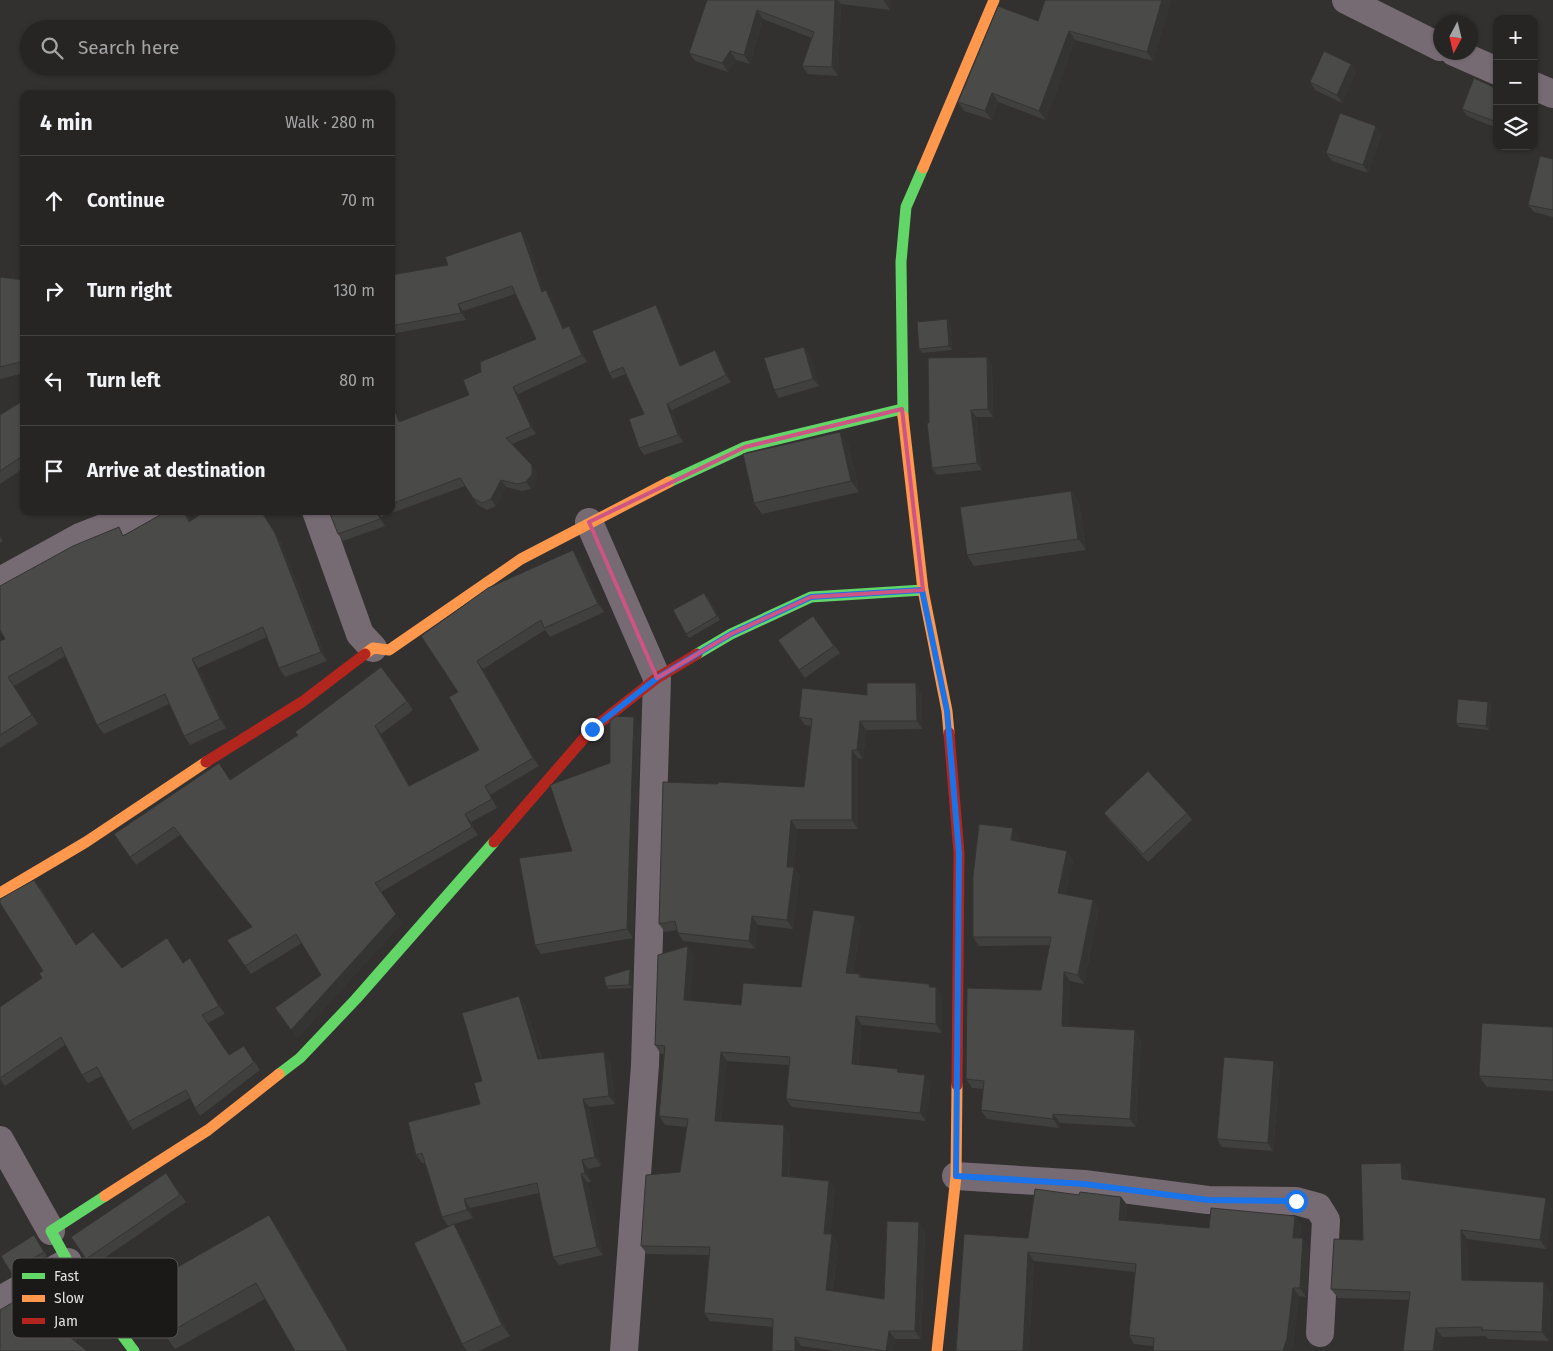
<!DOCTYPE html>
<html lang="en">
<head>
<meta charset="utf-8">
<style>
  body { margin:0; font-family:"Fira Sans",sans-serif; background:#323131; color:#f1f3f6 }
  .controls { position:absolute; right:15px; top:15px; display:grid; overflow:hidden; border-radius:10px; box-shadow:0 1px 4px #0004 }
  .controls button { width:45px; height:45px; display:grid; place-items:center; padding:0; border:0; border-bottom:1px solid #424241; background:#262524; color:#f1f3f6; font:25px sans-serif }
  .compass { position:absolute; left:1433px; top:15px; width:45px; height:45px; border-radius:50%; background:#262524; box-shadow:0 1px 4px #0004; rotate:187deg }
  .stop { position:absolute; width:15px; height:15px; margin:-11px; border:4px solid #1a73e8; border-radius:50%; background:#fff }
  .stop.end { background:#1a73e8; border-color:#fff; box-shadow:0 1px 5px #0008 }
  .list { margin:0; padding:0; list-style:none }
  h2 { display:flex; justify-content:space-between; align-items:center; height:65px; margin:0; padding:0 20px; font-size:21px }
  h2 small { font-size:16px; font-weight:400; color:#a4a5a6 }
  .list li { display:grid; grid-template-columns:32px 1fr auto; gap:15px; align-items:center; box-sizing:border-box; height:90px; padding:0 20px; border-top:1px solid #424241 }
  .list b { display:block; font-size:19px; white-space:nowrap }
  .list em { font-size:16px; font-style:normal; color:#a4a5a6 }
  .icon { flex:none; width:28px; height:28px; fill:none; stroke:currentColor; stroke-width:2; stroke-linecap:round; stroke-linejoin:round }
  .map { position:relative; flex:none; width:1553px; height:1351px; overflow:hidden }
  .search { position:absolute; background:#262524; box-shadow:0 1px 4px #0004; left:20px; top:20px; width:375px; height:55px; display:flex; align-items:center; gap:12px; box-sizing:border-box; padding:0 18px; border-radius:28px; color:#a4a5a6; font-size:19px }
  .panel { position:absolute; background:#262524; box-shadow:0 1px 4px #0004; left:20px; top:90px; width:375px; height:425px; border-radius:10px }
  .map>svg:first-child { display:block }
  .lines { fill:none; stroke-linecap:round; stroke-linejoin:round }
  .street { stroke:#766a73; stroke-width:28 }
  .fast { stroke:#63d668; stroke-width:11 }
  .slow { stroke:#ff974d; stroke-width:11 }
  .jam { stroke:#b3261e; stroke-width:11 }
  .wall { fill:#40403f }
  .shaded-wall { fill:#343433 }
  .building { fill:#4a4a49; stroke:#343433 }
  .route { stroke:#1a73e8; stroke-width:6 }
  .marked { fill:none; stroke:#cc5583; stroke-width:4; stroke-linejoin:round }
  .key { fill:#1a1918; stroke:#565554; stroke-width:1 }
  .key-label { font-size:14px; fill:#e3e2e0 }
</style>
</head>
<body>
<div class="map">
<svg width="1553" height="1351" viewBox="0 0 1553 1351">
  <rect width="100%" height="100%" fill="#323130"/>
  <g class="lines">
    <!-- street -->
    <path class="street" d="M1346 0 1440 47
      M1454 52 1497 71
      M1534 86 1553 94
      M316 511 360 634 373 648
      M589 522 657 678 645 1065 624 1351
      M0 581 80 537 146 511
      M0 1140 51 1231
      M956 1176 1084 1184 1208 1200 1296 1201 1318 1207 1326 1220 1320 1333
      M0 1300 68 1262"/>
    <!-- fast -->
    <path class="fast" d="M903 416 901 262 906 207 923 168
      M669 482 745 447 902 409
      M697 654 731 634 811 597 923 590
      M279 1074 300 1058 356 999 494 842
      M105 1196 51 1231 68 1262 134 1351"/>
    <!-- slow -->
    <path class="slow" d="M923 168 994 0
      M903 416 923 590 947 711 949 733
      M365 654 373 648 389 650 521 559 669 482
      M0 893 86 842 206 762
      M105 1196 208 1130 279 1074
      M937 1351 956 1176 957 1085"/>
    <!-- jam -->
    <path class="jam" d="M949 733 959 853 957 1085
      M206 762 302 702 365 654
      M494 842 592 729 657 678 697 654"/>
  </g>
  <!-- wall -->
  <path class="wall" d="M707 0H891L890 10 841 4 838 76 808 74 802 66 812 38 763 19 750 64 736 60 728 72 695 61 689 53Z
    M1171 0 1153 61 1075 40 1046 120 998 102 992 120 964 111 958 102 1038 21Z
    M1351 64 1356 72 1342 103 1315 90 1310 82Z
    M1497 89V128L1467 116 1462 109Z
    M1382 133 1368 173 1332 161 1326 153Z
    M1553 159V217L1534 212 1528 205Z
    M526 238 544 291 546 290 551 298 564 328 569 326 574 333 587 362 518 394 536 434 512 444 537 472V481L531 489 522 491 506 487 496 506 487 510 478 505 465 486 381 517 385 526 343 541 338 534 329 511H391V415L401 421 469 395 481 372 536 339 515 294 463 311 466 320 391 334V275L448 265Z
    M0 277 24 280V373L0 379Z
    M656 305 660 312 682 365 715 350 719 356 731 382 672 410 683 442 644 455 639 448 644 414 626 374 613 379 609 373Z
    M947 319 950 323 952 350 922 353 919 349Z
    M810 355 819 386 779 398 774 390Z
    M987 357 992 365 993 417H976L982 470 937 475 932 468 929 423Z
    M24 400V468L0 484V415Z
    M848 444 859 492 762 514 754 503Z
    M1071 491 1079 502 1086 550 974 566 967 555Z
    M167 511H184L190 521 281 542 327 661 285 677 279 668 267 637 198 668 226 728 190 745 184 736 169 704 104 734 97 725 65 656 14 686 38 724 0 748V641L5 639 125 535Z
    M0 536 3 541 0 543Z
    M579 558 604 612 550 637 545 630 483 669 539 766 490 795 497 808 471 822 478 835 381 892 402 923 297 1038 275 1008 321 975 302 943 251 974 227 940 252 927 180 835 136 865 114 834 230 780 298 735 407 701 413 710 381 734 410 786 479 750 458 692 421 636Z
    M707 596 720 620 689 638 686 634Z
    M813 616 840 653 805 678 778 640Z
    M922 692V729L866 730 863 759 858 758V829H797L794 867 800 876 793 929 758 925 755 949 683 941 678 933 677 930 665 932 659 924 804 787 811 726 805 725 799 717 867 695Z
    M1488 702 1491 705 1489 730 1459 727 1456 723Z
    M634 717 640 725 633 938 541 954 535 945 610 763Z
    M1104 813H1187L1192 820 1148 862 1109 820Z
    M1019 837 1018 841 1073 860 1066 894 1093 900 1099 908 1084 984 1070 981 1068 1027 1141 1039 1136 1127 1060 1123 1059 1128 987 1119 981 1110 983 1089 972 1088 966 1079 1041 990 1050 945 979 946 973 937Z
    M40 887 76 945 122 968 172 946 183 963 190 958 225 1014 208 1023 229 1055 244 1046 260 1070 200 1116 195 1108 190 1098 133 1130 128 1122 102 1076 88 1083 82 1075 65 1045 5 1086 0 1079V1007L42 978 43 971Z
    M861 924 853 974H860L862 977 929 984 931 987 942 995V1033L862 1025 858 1065 900 1072 925 1075 931 1083 926 1121 792 1107 786 1099 789 1065 727 1061 721 1121 790 1133 789 1176 829 1181 835 1189 830 1234 838 1243 833 1291 884 1299 925 1231 921 1339H895L893 1351H836L801 1346V1351H772L773 1327 710 1321 704 1313 709 1255 647 1254 641 1246 680 1172 687 1127 665 1125 659 1116 664 1054H661L655 1045 694 955 690 1001 741 1005 801 987Z
    M630 969 632 973V988L609 989 606 986Z
    M525 1005 542 1059 604 1052 610 1061 615 1104 589 1107 601 1166 588 1169 591 1182H587L603 1255 559 1265 553 1257 539 1193 470 1208 473 1218 448 1226 442 1217 425 1163H422L416 1155 480 1104 482 1081Z
    M1553 1027V1091L1487 1087 1479 1076Z
    M1280 1069 1273 1151 1222 1147 1217 1139Z
    M1401 1163 1408 1172V1180L1552 1207 1546 1249 1467 1239 1468 1280 1551 1291 1549 1341 1488 1339 1486 1336 1442 1337 1409 1300 1338 1298 1331 1289 1363 1240Z
    M166 1173 186 1202 91 1267 71 1237Z
    M1079 1195 1121 1197 1127 1205 1126 1220 1209 1228 1295 1216 1301 1224 1300 1238 1309 1247 1306 1297 1299 1296 1293 1346H1153L1134 1344 1129 1335 1135 1272 1034 1261 1029 1351H956L1028 1238Z
    M279 1229 349 1351H295L265 1299 175 1349 165 1335Z
    M461 1236 510 1336 479 1351H467L462 1344Z
    M36 1239 47 1256 13 1275 10 1271Z
    M64 1282 81 1313 72 1318 76 1342 0 1351Z"/>
  <!-- shaded-wall -->
  <path class="shaded-wall" d="M835 0H838L841 4 838 76 832 67Z
    M884 0H891L890 10 884 1Z
    M1162 0H1171L1153 61 1147 52Z
    M757 10 763 19 750 64 744 55Z
    M1069 31 1075 40 1046 120 1039 111Z
    M730 51 736 60 728 72 722 63Z
    M1351 64 1356 72 1342 103 1337 95Z
    M992 93 998 102 992 120 985 111Z
    M1376 126 1382 133 1368 173 1363 165Z
    M521 231 526 238 547 300 542 292Z
    M546 290 551 298 568 336 563 329Z
    M458 304 463 311 466 320 461 313Z
    M656 305 660 312 685 372 680 366Z
    M947 319 950 323 952 350 949 346Z
    M569 326 574 333 587 362 582 355Z
    M804 347 810 355 819 386 813 379Z
    M715 350 719 356 731 382 726 375Z
    M987 357 992 365 993 417 988 409Z
    M513 387 518 394 536 434 531 427Z
    M667 404 672 410 683 442 678 435Z
    M971 410 976 417 982 470 977 463Z
    M840 432 848 444 859 492 851 481Z
    M532 465 537 472V481L531 489 526 482Z
    M501 480 506 487 496 506 491 499Z
    M1071 491 1079 502 1086 550 1078 539Z
    M261 511 281 542 327 661 321 652Z
    M377 511 381 517 385 526 380 519Z
    M573 550 579 558 604 612 598 604Z
    M192 659 198 668 226 728 220 719Z
    M477 661 483 669 539 766 533 758Z
    M916 683 922 692V729L917 721Z
    M1488 702 1491 705 1489 730 1486 726Z
    M634 717 640 725 633 938 627 929Z
    M860 721 866 730 863 759 857 750Z
    M375 726 381 734 415 794 409 786Z
    M852 750 858 758V829L852 820Z
    M465 814 471 822 478 835 472 827Z
    M791 820 797 829 794 869V867L800 876 793 929 787 920V867Z
    M1013 828 1019 837 1018 849 1011 840Z
    M1067 851 1073 860 1065 902 1058 893Z
    M375 883 402 923 297 1038 291 1030Z
    M1093 900 1099 908 1084 984 1078 975Z
    M752 916 758 925 755 949 749 941Z
    M855 916 861 924 852 981 846 973Z
    M688 946 694 955 690 1009 684 1000Z
    M190 958 225 1014 219 1006Z
    M630 969 632 973V988L629 985Z
    M1064 972 1070 981 1068 1035 1062 1026Z
    M936 987 942 995V1033L936 1024Z
    M519 996 525 1005 544 1068 538 1059Z
    M856 1016 862 1025 857 1072 852 1064Z
    M1135 1030 1141 1039 1136 1127 1130 1119Z
    M604 1052 610 1061 615 1104 609 1096Z
    M721 1052 727 1061 721 1129 715 1121Z
    M1274 1061 1280 1069 1273 1151 1268 1143Z
    M925 1075 931 1083 926 1121 920 1113Z
    M583 1099 589 1107 601 1166 595 1157Z
    M1053 1114 1060 1123 1059 1128 1053 1119Z
    M784 1125 790 1133 788 1184 782 1176Z
    M582 1160 588 1169 591 1182 585 1173Z
    M1401 1163 1408 1172V1188L1402 1179Z
    M581 1174 587 1182 603 1255 597 1247Z
    M829 1181 835 1189 830 1242 824 1234Z
    M1121 1197 1127 1205 1125 1228 1119 1220Z
    M1546 1198 1552 1207 1546 1249 1540 1240Z
    M464 1199 470 1208 473 1218 467 1210Z
    M269 1215 279 1229 349 1351H348Z
    M1295 1216 1301 1224 1299 1247 1293 1238Z
    M919 1222 925 1231 921 1339 915 1331Z
    M454 1224 461 1236 510 1336 502 1325Z
    M1461 1230 1467 1239 1468 1289 1462 1280Z
    M832 1234 838 1243 832 1299 826 1290Z
    M1303 1238 1309 1247 1306 1297 1300 1288Z
    M1028 1252 1034 1261 1029 1351H1023Z
    M59 1275 64 1282 81 1313 76 1306Z
    M1544 1282 1551 1291 1549 1341 1542 1332Z
    M1293 1288 1299 1296 1293 1346 1291 1351H1283Z
    M67 1311 72 1318 76 1345 71 1338Z
    M1436 1328 1442 1337 1440 1351H1433Z
    M889 1331 895 1339 893 1351H886Z
    M795 1337 801 1346V1351H795Z"/>
  <!-- building -->
  <path class="building" d="M707 0H835L832 67 802 66 814 32 757 10 744 55 730 51 722 63 689 53Z
    M1045 0H1162L1147 52 1069 31 1039 111 992 93 985 111 958 102 998 6 1038 21Z
    M1324 51 1351 64 1337 95 1310 82Z
    M1474 78 1497 89V122L1462 109Z
    M1340 113 1376 126 1363 165 1326 153Z
    M1540 156 1553 159V210L1528 205Z
    M521 231 542 292 546 290 563 329 569 326 582 355 513 387 531 427 506 438 532 465V474L526 482 517 484 501 480 491 499 482 503 473 498 460 478 391 504V415L396 413 399 422 469 395 463 380 481 372 480 362 536 339 512 286 458 304 461 313 391 326V275L448 265 445 257Z
    M0 277 24 280V361L0 367Z
    M656 305 680 366 715 350 726 375 667 404 678 435 639 448 629 419 644 414 623 367 609 373 592 331Z
    M947 319 949 346 919 349 917 322Z
    M804 347 813 379 774 390 764 358Z
    M987 357 988 409 971 410 977 463 932 468 927 423H929L928 358Z
    M24 400V455L0 471V415Z
    M840 432 851 481 754 503 743 454Z
    M1071 491 1078 539 967 555 960 507Z
    M167 511H183L189 522 205 511H261L275 533 321 652 279 668 263 627 192 659 220 719 184 736 165 694 97 725 61 647 8 677 32 715 0 735V641L5 639 0 630V586L73 546 119 527 123 536Z
    M329 511H377L380 519 338 534Z
    M573 550 598 604 544 628 541 620 477 661 533 758 485 786 492 799 465 814 472 827 375 883 396 914 291 1030 275 1008 321 975 296 934 245 966 227 940 252 927 174 827 130 857 114 834 219 763 230 780 298 735 295 732 381 667 407 701 375 726 409 786 479 750 449 697 458 692 421 636 488 588Z
    M704 593 717 616 686 634 673 610Z
    M813 616 834 646 799 670 778 640Z
    M867 683H916L917 721H860L857 750H852V820H791L787 867H794L787 920 752 916 749 941 678 933 675 921 659 924 663 782 718 784V782L804 787 812 719 799 717 802 688 867 695Z
    M1458 699 1488 702 1486 726 1456 723Z
    M616 716 634 717 627 929 535 945 519 858 572 851 550 785 610 763V721Z
    M1148 771 1187 813 1143 854 1104 813Z
    M979 824 1013 828 1011 840 1067 851 1058 893 1093 900 1078 975 1064 972 1062 1026 1135 1030 1130 1119 1053 1114V1119L981 1110 984 1081 966 1079 967 988 1041 990 1051 937H973V876Z
    M34 880 76 945 93 932 122 968 167 938 183 963 190 958 219 1006 202 1015 229 1055 244 1046 254 1062 195 1108 186 1090 128 1122 97 1067 82 1075 61 1037 0 1078V1007L42 978 39 973 43 971 0 903V899Z
    M813 910 855 916 846 973 860 974 859 977 929 984V987H936V1024L856 1016 852 1064 898 1069 897 1072 925 1075 920 1113 786 1099 790 1057 721 1052 715 1121 784 1125 782 1176 829 1181 824 1234H832L826 1290 884 1299 887 1221 919 1222 915 1331H889L886 1351 795 1337V1351H772L773 1319 704 1313 710 1247 641 1246 646 1175 680 1172 688 1119 659 1116 665 1046 655 1045 658 955 688 946 684 1000 741 1005 743 983 801 987Z
    M630 969 629 985 606 986 604 977Z
    M519 996 538 1059 604 1052 609 1096 583 1099 595 1157 582 1160 585 1173 581 1174 597 1247 553 1257 537 1183 464 1199 467 1210 442 1217 422 1153 416 1155 408 1122 480 1104 474 1083 482 1081 462 1013Z
    M1482 1023 1553 1027V1080L1479 1076Z
    M1224 1057 1274 1061 1268 1143 1217 1139Z
    M1401 1163 1402 1179 1546 1198 1540 1240 1461 1230 1462 1280 1544 1282 1542 1332 1482 1330V1327L1436 1328 1433 1351H1403L1410 1292 1331 1289 1334 1239 1363 1240 1361 1164Z
    M166 1173 180 1195 86 1259 71 1237Z
    M1035 1189 1079 1195 1080 1192 1121 1197 1119 1220 1209 1228 1211 1208 1295 1216 1293 1238H1303L1300 1288H1293L1287 1338 1283 1351H1153L1154 1338 1129 1335 1136 1264 1028 1252 1023 1351H956L964 1234 1028 1238Z
    M269 1215 348 1351H295L256 1283 165 1335 139 1289Z
    M454 1224 502 1325 462 1344 414 1243Z
    M34 1235 44 1252 10 1271 1 1256Z
    M59 1275 76 1306 67 1311 71 1338 87 1351H0V1310Z"/>
  <g class="lines">
    <!-- route -->
    <path class="route" d="M592 729 657 678 731 634 811 597 922 590 947 711 959 853 956 1176 1084 1184 1208 1200 1296 1201"/>
  </g>
  <!-- marked area -->
  <path class="marked" d="M902 409 923 590 811 597 731 634 657 678 589 522 745 447Z"/>
  <!-- legend -->
  <rect x="12" y="1258" width="166" height="80" rx="8" class="key"/>
  <rect x="22" y="1273" width="23" height="6" fill="#63d668"/>
  <rect x="22" y="1295" width="23" height="7" fill="#ff974d"/>
  <rect x="22" y="1318" width="23" height="6" fill="#b3261e"/>
  <g class="key-label">
    <text x="54" y="1281">Fast</text>
    <text x="54" y="1303">Slow</text>
    <text x="54" y="1326">Jam</text>
  </g>
</svg>
<div class="controls">
<button>+</button>
<button>−</button>
<button><svg class="icon" aria-label="layers" viewBox="0 0 24 24"><path d="M12 4l9 5-9 5-9-5zM3 14l9 5 9-5"/></svg></button>
</div>
<svg class="compass" viewBox="-18 -18 36 36"><path d="M0-13l5 13h-10z" fill="#e53935"/><path d="M0 13l5-13h-10z" fill="#a4a5a6"/></svg>
<div class="stop" style="left:1296px;top:1201px"></div>
<div class="stop end" style="left:592px;top:729px"></div>
<div class="search"><svg class="icon" aria-label="search" viewBox="0 0 24 24"><circle cx="10" cy="10" r="6"/><path d="M15 15l6 6"/></svg>Search here</div>
<section class="panel">
<h2>4 min<small>Walk · 280 m</small></h2>
<ul class="list">
<li><svg class="icon" aria-label="ahead" viewBox="0 0 24 24"><path d="M12 20V5M6 11l6-6 6 6"/></svg><div><b>Continue</b></div><em>70 m</em></li>
<li><svg class="icon" aria-label="right" viewBox="0 0 24 24"><path d="M7 20v-9h11M14 6l5 5-5 5"/></svg><div><b>Turn right</b></div><em>130 m</em></li>
<li><svg class="icon" aria-label="left" viewBox="0 0 24 24"><path d="M17 20v-9H6M10 6l-5 5 5 5"/></svg><div><b>Turn left</b></div><em>80 m</em></li>
<li><svg class="icon" aria-label="arrive" viewBox="0 0 24 24"><path d="M6 21V4h12l-3 4 3 4H6"/></svg><div><b>Arrive at destination</b></div></li>
</ul>
</section>
</div>
</body>
</html>
